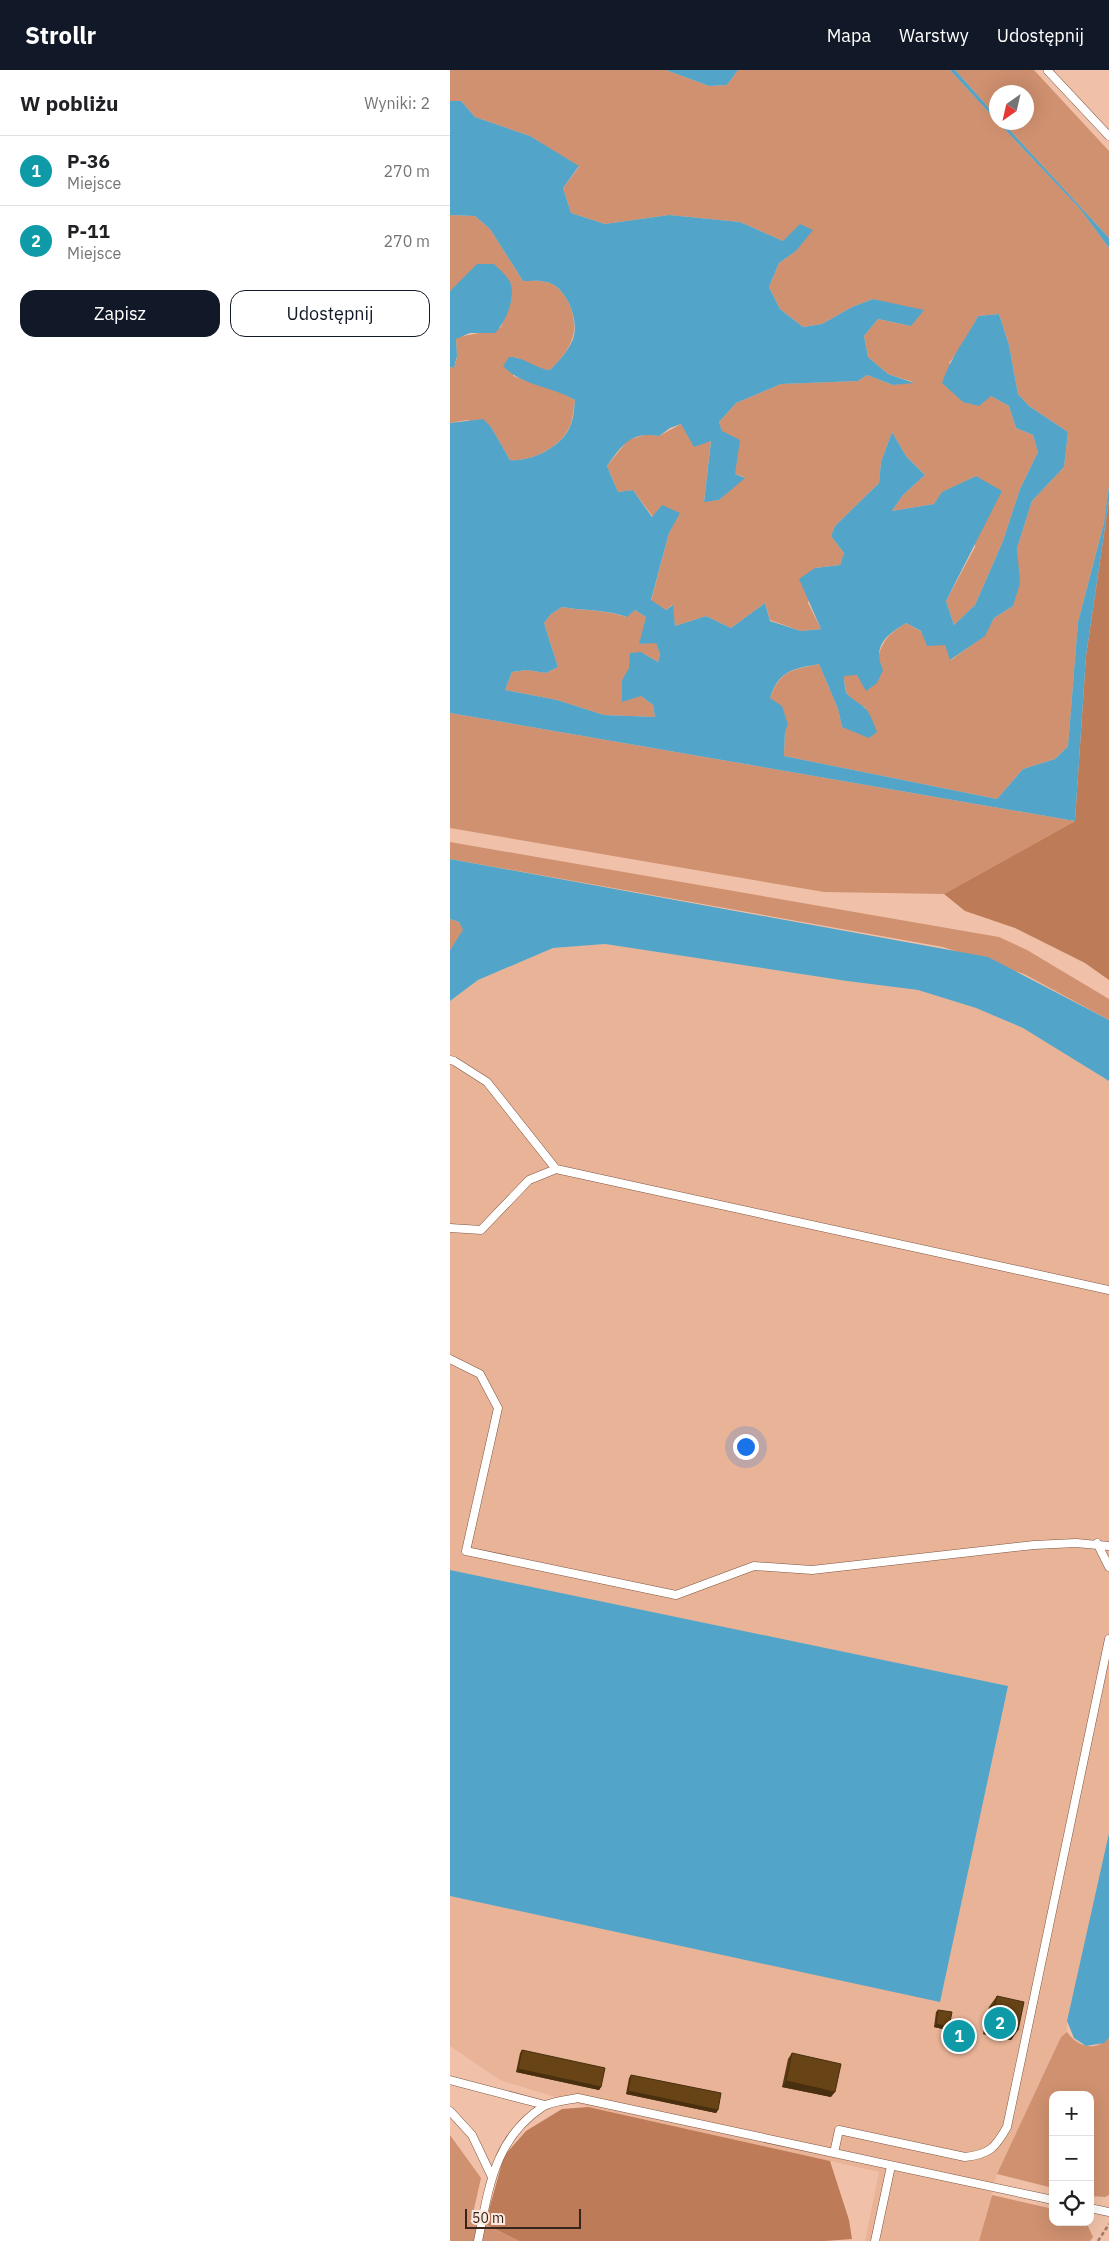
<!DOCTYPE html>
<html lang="pl">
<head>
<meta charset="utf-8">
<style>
  body { margin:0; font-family:"IBM Plex Sans",sans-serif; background:#f2f2f2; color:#202124 }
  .controls { position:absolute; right:15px; bottom:15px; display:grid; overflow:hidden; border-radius:10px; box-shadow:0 5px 20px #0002 }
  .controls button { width:45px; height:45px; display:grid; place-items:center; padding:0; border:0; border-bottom:1px solid #e0e0e0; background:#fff; color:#202124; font:25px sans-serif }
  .compass { position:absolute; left:539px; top:15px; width:45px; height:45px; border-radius:50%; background:#fff; box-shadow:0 5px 20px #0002; rotate:214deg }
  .scale { position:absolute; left:15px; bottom:12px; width:116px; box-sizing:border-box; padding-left:5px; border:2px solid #36241b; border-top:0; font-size:14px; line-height:18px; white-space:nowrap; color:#36241b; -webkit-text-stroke:4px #fce8de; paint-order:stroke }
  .you { position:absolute; left:295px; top:1376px; width:18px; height:18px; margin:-12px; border:4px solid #fff; border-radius:50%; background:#1a73e8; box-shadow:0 0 0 8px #1a73e833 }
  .badge { display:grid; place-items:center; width:32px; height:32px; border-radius:50%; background:#111827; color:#fff; font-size:16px; font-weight:700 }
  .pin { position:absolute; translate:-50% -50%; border:2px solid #fff; box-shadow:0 1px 5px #0006 }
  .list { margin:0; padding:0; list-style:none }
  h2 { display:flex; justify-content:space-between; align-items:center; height:65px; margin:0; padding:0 20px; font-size:21px }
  h2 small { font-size:16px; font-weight:400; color:#757577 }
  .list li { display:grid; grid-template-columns:32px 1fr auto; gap:15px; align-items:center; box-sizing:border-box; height:70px; padding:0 20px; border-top:1px solid #e0e0e0 }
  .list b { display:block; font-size:19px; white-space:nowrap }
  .list p { margin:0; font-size:16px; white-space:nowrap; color:#757577 }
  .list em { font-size:16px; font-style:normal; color:#757577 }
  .actions { display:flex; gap:10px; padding:15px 20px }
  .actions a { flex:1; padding:11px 0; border:1px solid #111827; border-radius:15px; text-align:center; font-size:18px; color:#111827 }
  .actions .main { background:#111827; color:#fff }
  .icon { flex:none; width:28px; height:28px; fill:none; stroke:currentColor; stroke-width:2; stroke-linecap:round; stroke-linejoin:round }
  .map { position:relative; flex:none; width:659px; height:2171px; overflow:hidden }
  header { display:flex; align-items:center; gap:30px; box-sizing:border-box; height:70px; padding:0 25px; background:#111827; color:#fff }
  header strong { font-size:24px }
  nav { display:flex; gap:28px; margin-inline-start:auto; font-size:18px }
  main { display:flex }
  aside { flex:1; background:#fff }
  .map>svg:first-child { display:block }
  .built { fill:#e9b397 }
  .green { fill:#d09170 }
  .forest { fill:#bd7b57 }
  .water { fill:#52a5c9; fill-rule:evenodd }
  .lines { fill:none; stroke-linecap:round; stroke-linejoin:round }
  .service-casing { stroke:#7f5641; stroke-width:9 }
  .path { stroke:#9d7b69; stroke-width:2.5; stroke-dasharray:4 2.5; stroke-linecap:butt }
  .service { stroke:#fff; stroke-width:8 }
  .wall { fill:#593a12 }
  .shaded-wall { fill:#482f0f }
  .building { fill:#674315; stroke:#482f0f }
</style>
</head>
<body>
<header>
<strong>Strollr</strong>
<nav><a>Mapa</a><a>Warstwy</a><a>Udostępnij</a></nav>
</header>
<main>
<aside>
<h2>W pobliżu<small>Wyniki: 2</small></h2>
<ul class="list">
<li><span class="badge" style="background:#0f9aa8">1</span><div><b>P-36</b><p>Miejsce</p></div><em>270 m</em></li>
<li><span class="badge" style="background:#0f9aa8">2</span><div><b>P-11</b><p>Miejsce</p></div><em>270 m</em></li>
</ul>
<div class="actions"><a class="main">Zapisz</a><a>Udostępnij</a></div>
</aside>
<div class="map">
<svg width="659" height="2171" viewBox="0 0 659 2171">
  <rect width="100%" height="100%" fill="#f0c1a8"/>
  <!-- built -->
  <path class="built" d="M155 874 397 911 468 920 526 938 573 958 659 1011V1763L617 1951V1962L611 1967 547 2104 529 2171H415L429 2102 138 2037 50 2010 0 1976V1826L490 1931 557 1616 0 1500V931L28 910 103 878Z"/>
  <!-- green -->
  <path class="green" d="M0 0H216L259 16 277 15 288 0H500L546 50V52L549 53 631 140 659 178V416L654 453 628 552 618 676 605 689 573 699 547 729 334 686 335 661 320 628C330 600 342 600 369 594L388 639 392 657 416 638C398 627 395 627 394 605H407L428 589C432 570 439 564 456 553L495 575 501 590 534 566 544 548 563 536 568 494 567 478 582 431 614 397 618 362 579 336 568 324 559 275 549 244 528 246 512 276 499 293 541 326 559 336 566 358 583 365 588 382 570 419 553 471 525 535 504 555 496 531 525 477 526 406 493 422 484 434 442 441 453 425 475 405 456 386 442 362 431 392 429 413 385 456 381 466 394 483 390 495 365 498 358 533 371 559 351 561 320 550 315 533 281 558 256 546 225 556 222 535 216 540 201 531 219 463 229 443 203 447 183 420 168 422 157 396 178 370 197 364 209 366 231 354 261 370 254 431 269 430 294 407 285 404 269 352 286 333 331 314 408 311 417 305 443 315 463 312 438 304 418 287 414 266 428 249 461 256 437 233 423 229 402 237 372 254 353 257 330 239 319 217 329 193 346 181 333 171 290 152 219 145 155 154 121 143 113 118 129 97 80 66 25 47 11 31H0Z
    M505 0H584L659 81V168L553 53 576 52V22H546V46Z
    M0 145 25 146 40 159 73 211C80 211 89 210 96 212 116 215 130 251 122 269 118 281 109 291 100 300L89 299 66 287 63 306 109 321 125 330C124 337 123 346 121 353 114 376 82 392 60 390L41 357 17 350 0 353V297L4 298 7 287 6 268C22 263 34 264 51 257L62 227 2 219 0 221Z
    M112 537C133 541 155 539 176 547L185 540 196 547 190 574 206 572 210 584 208 592 191 582 172 610 173 623 191 626 203 635 205 647 154 645 107 630 55 620 62 602 77 600 96 603 108 597 94 553 101 544Z
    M0 643 625 751 494 824 374 822 0 758Z
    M0 772 549 867 577 880 659 929V950L574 904 493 877 0 789Z
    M0 849 9 852 14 860 0 880Z
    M617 1962C628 1977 644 1982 659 1968V2125L655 2127 640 2126V2025H603V2118L547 2104 611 1967Z
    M0 2065 31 2108 22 2148 69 2171H0Z
    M542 2125 603 2139V2152H636L643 2167 640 2171H529Z"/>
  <!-- forest -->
  <path class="forest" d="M659 430V910L635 893 565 858 515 841 494 824 625 751 636 586Z
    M138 2037 380 2091 399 2150 402 2169 375 2171H69L35 2154 54 2086 76 2061 112 2039Z"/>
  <!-- water -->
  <path class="water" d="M216 0H288L277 15 259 16Z
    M500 0H505L546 46V50Z
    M0 31H11L25 47 80 66 129 96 113 118 121 143 155 154 219 145 290 152 333 171 350 154 363 160 346 181 329 193 319 217 330 239 353 257 372 254 402 237 423 229 474 240 461 256 428 249 414 266 418 287 438 304 464 313 443 315 417 305 408 311 331 314 286 333 269 352 272 361 290 370 285 404 295 408 269 430 254 432 261 371 244 377 231 354 220 358 209 366C181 361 172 375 157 396L168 422 183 420 202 447 212 435 230 443 219 463 201 530 216 540 223 535 225 556 256 546 281 558 315 533 320 551 351 561 371 559 349 509 365 498 390 495 394 483 381 466 385 456 429 413 431 392 442 362 456 386 475 405 453 425 442 441 484 434 492 422 526 406 552 421 496 531 504 555 525 535 553 471 570 419 588 382 583 365 566 358 559 336 541 326 529 336 513 332 492 313C500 288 516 269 528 246L549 244 559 275 568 324 579 336 618 362 614 397 582 431 567 478 570 513 563 536 544 548 535 566 500 590 495 575 477 576 471 561 456 553C437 565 422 575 433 600L427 613 416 621 407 605 394 606C395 629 398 624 414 637 420 642 424 655 427 662L419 668 392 657 388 639 369 594C343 599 329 600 320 628L332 636 338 655 335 661 334 686 547 729 573 699 605 689 618 676 628 552 654 453 659 416V430L636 586 625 751 0 643V353L33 349 41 357 60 390C82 392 114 376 121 354 124 346 124 338 125 330 102 316 72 316 53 296L59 287C74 286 85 299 100 300 109 291 118 281 123 269 130 251 116 215 96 212 89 210 80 211 73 211L40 159 25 146 0 145ZM112 537C134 541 156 539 177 547L185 540 196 547 189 574 206 573 210 584 208 592 191 582 180 583 179 598 172 610V632L191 626 203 635 205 647 154 645 107 630 55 620 62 602 77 600 96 603 108 597 94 553 101 544Z
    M549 53H553L659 168V178L631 140Z
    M27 194H44C49 199 60 208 61 215 65 230 55 253 45 263H20L6 269 7 286 4 298 0 297V221Z
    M0 789 538 887 659 950V1011L573 958 526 938 468 920 397 911 155 874 103 878 28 910 0 931V880L13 860 9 852 0 849Z
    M0 1500 558 1616 490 1932 0 1826Z
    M659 1763V1968L654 1973 636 1976 624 1968 617 1951Z"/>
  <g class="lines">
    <defs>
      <path id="service" d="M598 1 659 66
        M0 990 4 991 37 1012 106 1099
        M0 1158 31 1160 79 1110 106 1099 659 1220
        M0 1289 30 1304 48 1338 16 1481 226 1525 304 1496 362 1500 584 1475 626 1473 659 1476
        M647 1473 659 1497
        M0 2010 95 2035
        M0 2041 22 2065 42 2107
        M603 2130 384 2083 389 2060 515 2087C540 2084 545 2078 557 2057L659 1569
        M640 2138 659 2142
        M28 2171C39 2118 44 2068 94 2036 103 2031 118 2030 128 2028L384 2083
        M425 2171 441 2096"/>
    </defs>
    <!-- service casing -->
    <use href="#service" class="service-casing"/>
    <!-- path -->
    <path class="path" d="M648 2171 659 2154"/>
    <!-- service -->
    <use href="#service" class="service"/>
  </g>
  <!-- wall -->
  <path class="wall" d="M547 1926 568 1960 561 1970 533 1964 539 1937Z
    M488 1940 499 1957 497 1960 484 1957 486 1942Z
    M505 1954 515 1975 500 1972 503 1957Z
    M72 1980 151 2017 149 2020 66 2002 70 1983Z
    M342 1983 381 2027 332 2017 338 1989Z
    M181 2005 268 2040 266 2043 176 2024 179 2008Z"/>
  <!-- shaded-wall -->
  <path class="shaded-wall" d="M486 1954 499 1957 497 1960 484 1957Z
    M541 1954 568 1960 561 1970 533 1964Z
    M501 1969 516 1972 515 1975 500 1972Z
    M68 1999 151 2017 149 2020 66 2002Z
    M336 2011 385 2022 381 2027 332 2017Z
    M178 2021 268 2040 266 2043 176 2024Z"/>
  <!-- building -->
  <path class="building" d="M547 1926 574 1932 568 1960 541 1954Z
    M488 1940 502 1942 499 1957 486 1954Z
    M505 1954 520 1957 516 1972 501 1969Z
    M72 1980 155 1998 151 2017 68 1999Z
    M342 1983 391 1994 385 2022 336 2011Z
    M181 2005 271 2023 268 2040 178 2021Z"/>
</svg>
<div class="controls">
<button>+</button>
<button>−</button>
<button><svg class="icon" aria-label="locate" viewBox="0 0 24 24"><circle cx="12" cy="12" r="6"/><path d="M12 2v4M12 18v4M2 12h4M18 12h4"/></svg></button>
</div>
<svg class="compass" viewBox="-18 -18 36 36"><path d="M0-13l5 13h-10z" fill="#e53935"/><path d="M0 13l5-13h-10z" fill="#757577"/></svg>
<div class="scale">50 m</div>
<div class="you"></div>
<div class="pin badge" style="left:509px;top:1966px;background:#0f9aa8">1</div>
<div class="pin badge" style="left:550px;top:1953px;background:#0f9aa8">2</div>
</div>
</main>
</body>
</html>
